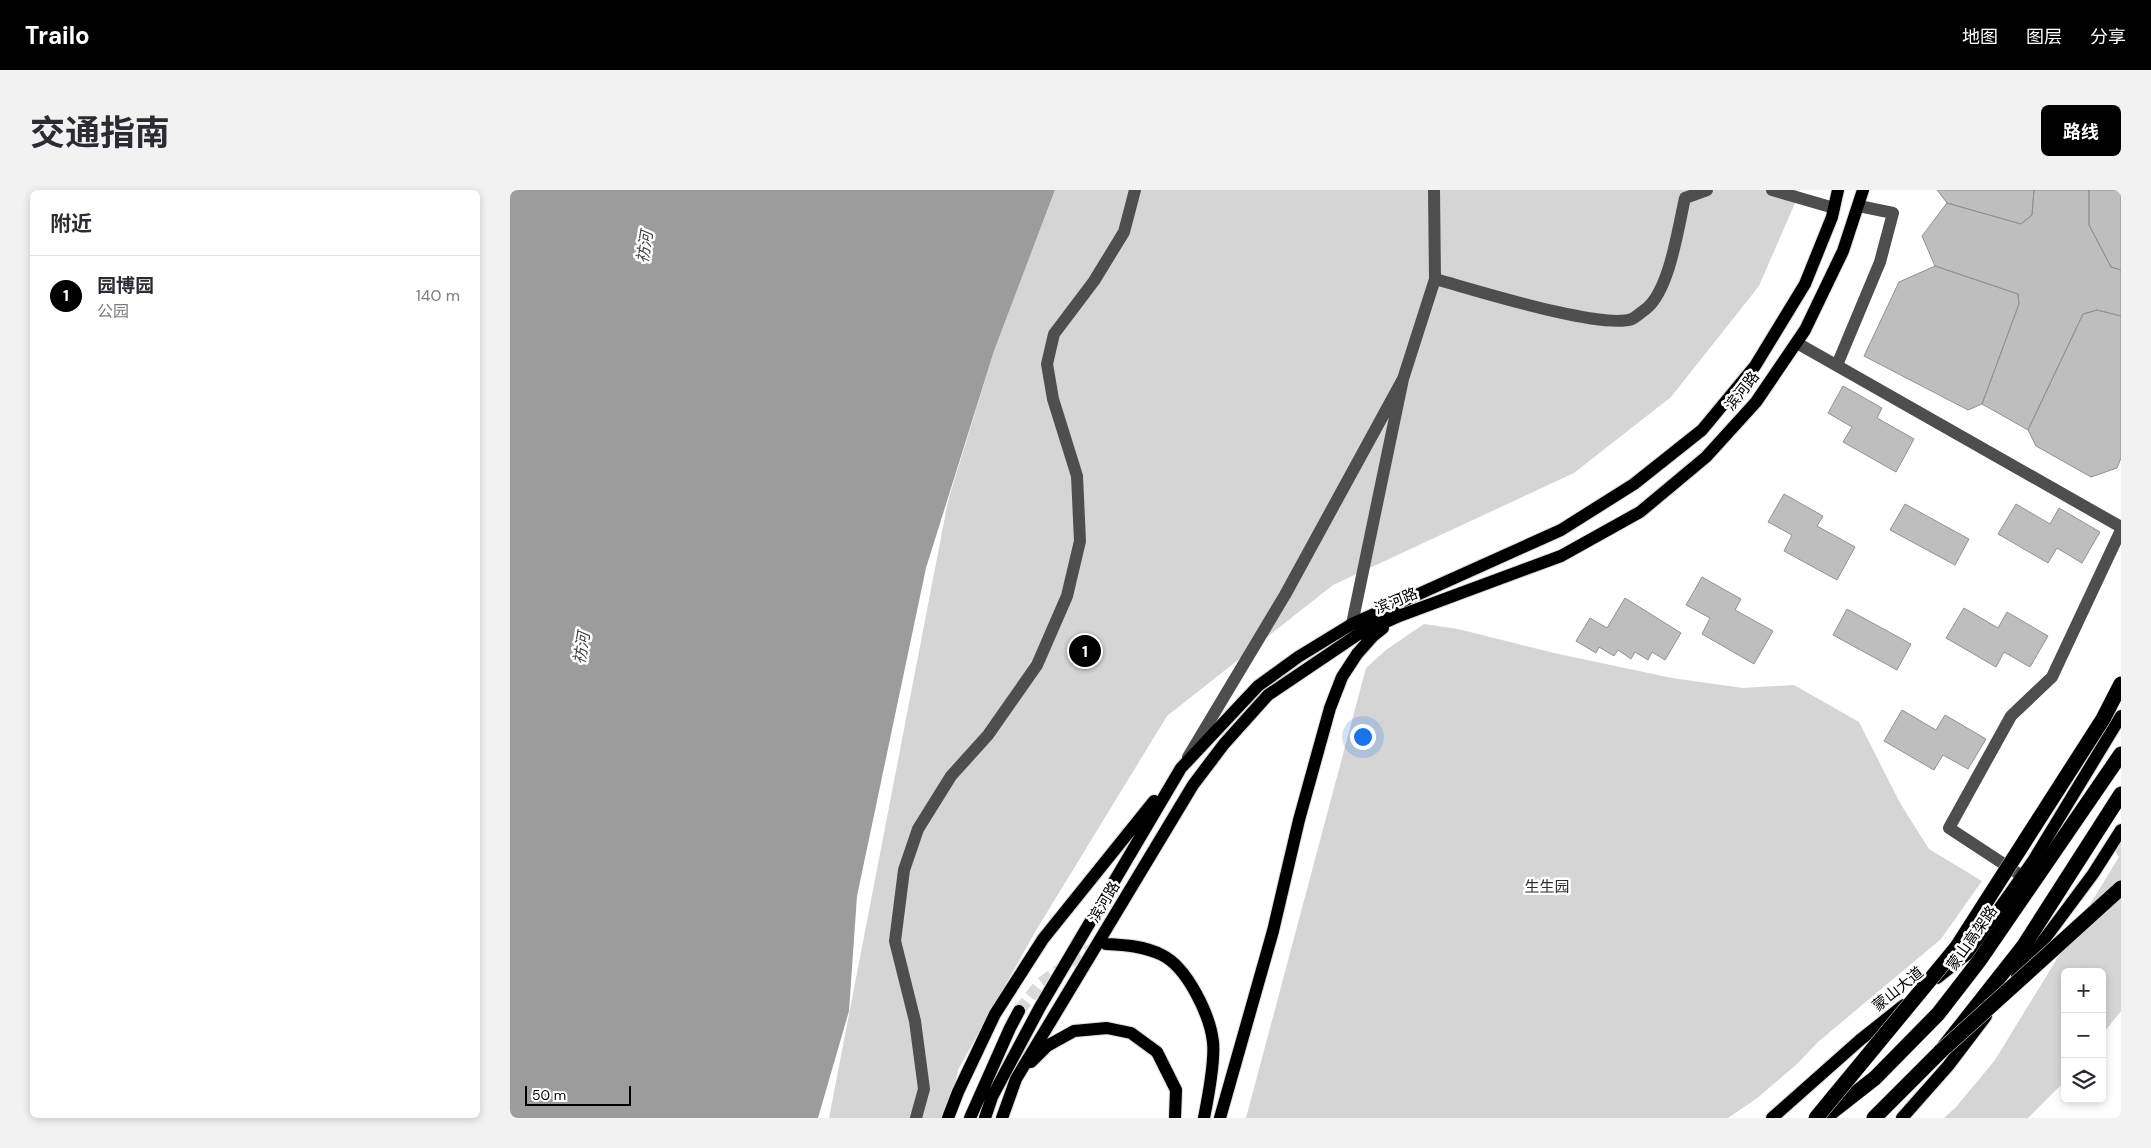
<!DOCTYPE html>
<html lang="zh">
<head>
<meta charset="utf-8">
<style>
  body { margin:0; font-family:"DM Sans","Noto Sans SC",sans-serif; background:#f2f2f3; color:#2b2b33 }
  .controls { position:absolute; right:15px; bottom:15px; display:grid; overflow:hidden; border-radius:8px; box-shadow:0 2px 8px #0003 }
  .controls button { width:45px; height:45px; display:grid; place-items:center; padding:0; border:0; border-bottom:1px solid #e1e1e2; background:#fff; color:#2b2b33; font:25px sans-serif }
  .scale { position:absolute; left:15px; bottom:12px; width:106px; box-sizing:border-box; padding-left:5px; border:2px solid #000; border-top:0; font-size:14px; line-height:18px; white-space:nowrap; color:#000; -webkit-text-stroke:4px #fff; paint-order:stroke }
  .you { position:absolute; left:852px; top:546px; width:18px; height:18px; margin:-12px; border:4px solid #fff; border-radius:50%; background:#1a73e8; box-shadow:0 0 0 8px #1a73e833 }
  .badge { display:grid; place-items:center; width:32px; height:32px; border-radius:50%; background:#000; color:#fff; font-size:16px; font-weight:700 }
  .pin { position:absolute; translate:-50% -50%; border:2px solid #fff; box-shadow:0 1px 5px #0006 }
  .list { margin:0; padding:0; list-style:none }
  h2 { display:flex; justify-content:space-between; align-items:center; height:65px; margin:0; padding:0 20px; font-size:21px }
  h2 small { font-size:16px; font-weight:400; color:#7c7c81 }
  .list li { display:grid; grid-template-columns:32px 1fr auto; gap:15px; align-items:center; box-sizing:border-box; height:80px; padding:0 20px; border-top:1px solid #e1e1e2 }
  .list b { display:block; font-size:19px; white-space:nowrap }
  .list p { margin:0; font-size:16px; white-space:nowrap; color:#7c7c81 }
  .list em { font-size:16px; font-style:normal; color:#7c7c81 }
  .icon { flex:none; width:28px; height:28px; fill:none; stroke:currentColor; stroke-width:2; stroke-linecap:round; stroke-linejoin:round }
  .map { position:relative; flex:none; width:1611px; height:928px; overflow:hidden; border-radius:8px }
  header { display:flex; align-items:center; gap:30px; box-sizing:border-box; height:70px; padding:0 25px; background:#000; color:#fff }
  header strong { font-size:24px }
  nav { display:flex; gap:28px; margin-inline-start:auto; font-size:18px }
  .intro { display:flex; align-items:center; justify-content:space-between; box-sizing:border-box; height:120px; padding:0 30px }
  h1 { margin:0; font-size:35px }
  .button { padding:12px 22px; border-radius:8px; background:#000; color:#fff; font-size:18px; font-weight:700 }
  main { display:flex; gap:30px; padding:0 30px }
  aside { flex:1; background:#fff; border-radius:8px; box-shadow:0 2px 8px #0003 }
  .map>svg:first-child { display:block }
  .green { fill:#d5d5d5 }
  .water { fill:#9c9c9c }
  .building { fill:#bebebe; stroke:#929292 }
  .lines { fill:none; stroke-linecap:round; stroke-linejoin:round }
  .major-tunnel { stroke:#d9d9d9; stroke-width:12; stroke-dasharray:12 6; stroke-linecap:butt }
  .major-casing { stroke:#dbdbdb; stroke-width:14 }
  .highway-casing { stroke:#dbdbdb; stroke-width:16 }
  .minor { stroke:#4e4e4e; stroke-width:12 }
  .major { stroke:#000; stroke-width:12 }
  .highway { stroke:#000; stroke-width:15 }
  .highway-bridge-casing { stroke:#dbdbdb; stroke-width:16; stroke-linecap:butt }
  .highway-bridge { stroke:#000; stroke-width:15 }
  .labels { text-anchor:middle; stroke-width:5; stroke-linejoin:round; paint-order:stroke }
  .street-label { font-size:15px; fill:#000; stroke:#fff }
  .park-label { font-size:15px; fill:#2c2c2c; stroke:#fff }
  .water-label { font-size:16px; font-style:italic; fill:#3d3d3d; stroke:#fff }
</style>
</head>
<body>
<header>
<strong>Trailo</strong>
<nav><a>地图</a><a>图层</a><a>分享</a></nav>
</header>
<div class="intro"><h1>交通指南</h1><a class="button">路线</a></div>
<main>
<aside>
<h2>附近<small></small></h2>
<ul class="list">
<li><span class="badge">1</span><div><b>园博园</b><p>公园</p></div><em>140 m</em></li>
</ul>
</aside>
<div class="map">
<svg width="1611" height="928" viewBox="0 0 1611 928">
  <rect width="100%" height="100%" fill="#fff"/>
  <!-- green -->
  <path class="green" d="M545 0H1287L1285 13 1249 96 1161 207 1064 283 823 395 657 526 525 742 448 880 438 928H319L438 311 484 161Z
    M914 434 948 439 1044 463 1162 488 1233 498 1284 495 1349 532 1390 613 1419 659 1472 691 1431 749 1308 852 1287 874 1246 909 1218 928H736L856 478 876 460Z
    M1611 653V821L1592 845V782H1555V891L1518 928H1434L1446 917 1485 870 1609 667 1605 661Z"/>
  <!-- water -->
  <path class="water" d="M0 0H545L484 161 416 378 347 706 339 821 308 928H0Z"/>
  <!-- building -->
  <path class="building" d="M1427 0H1524L1522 25 1511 34 1437 13Z
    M1524 0H1579V35L1601 77 1611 80V126L1587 120 1573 124 1518 240 1472 214 1509 114 1508 104 1425 76 1412 46 1437 13 1511 34 1522 25Z
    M1579 0H1611V80L1601 77 1579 35Z
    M1425 76 1508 104 1509 114 1472 214 1458 220 1354 166 1389 92Z
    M1587 120 1611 126V268L1607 278 1581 287 1526 256 1518 240 1573 124Z
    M1333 196 1372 218 1367 228 1404 249 1386 282 1333 252 1342 237 1318 223Z
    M1274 304 1313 326 1307 336 1345 357 1327 390 1274 361 1282 345 1258 332Z
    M1395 314 1459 349 1445 375 1380 340Z
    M1506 314 1540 334 1549 318 1590 342 1572 373 1547 358 1538 373 1488 344Z
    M1192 387 1231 409 1225 420 1263 441 1244 474 1192 444 1200 428 1176 415Z
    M1115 408 1171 443 1155 470 1142 462 1138 470 1125 462 1121 469 1108 460 1104 466 1089 457 1086 463 1066 451 1080 428 1097 438Z
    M1454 418 1488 438 1497 422 1538 446 1520 477 1494 462 1486 477 1436 448Z
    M1337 419 1401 454 1387 480 1323 445Z
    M1392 520 1426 540 1435 525 1476 549 1458 579 1433 565 1424 580 1374 551Z"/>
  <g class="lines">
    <!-- major-tunnel -->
    <path class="major-tunnel" d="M509 821 530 794 570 765 589 757"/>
    <defs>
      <path id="major" d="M596 754C615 755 634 756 652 765 677 777 700 825 703 852 705 871 698 908 694 928
        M1507 786 1583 684 1611 640
        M1427 788 1457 764 1523 671 1611 526
        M521 872 537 856 564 841 597 838 621 843 647 862 666 900 665 928
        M438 928 448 902 485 824 533 749 644 611
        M460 928 500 838 509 821
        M475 928 482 907 530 817 671 578 748 496 788 467 842 434 1051 340 1124 294 1192 240 1245 176 1295 94 1322 27 1328 0
        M492 928 506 889 683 595 714 554 758 505 847 445 889 426 1051 366 1130 322 1196 267 1246 212 1295 140 1333 61 1353 0
        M710 928 763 741 789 630 820 518 832 487 847 464 863 446 873 438
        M1262 928 1350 850 1394 815
        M1392 928 1438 876 1476 826"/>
      <path id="highway" d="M1314 928 1365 888 1428 824 1469 771 1611 564
        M1364 928 1431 861 1513 757 1611 604"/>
    </defs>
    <!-- major casing -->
    <use href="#major" class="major-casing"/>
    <!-- highway casing -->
    <use href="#highway" class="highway-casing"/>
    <!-- minor -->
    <path class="minor" d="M1262 0 1324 18
      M925 89C962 99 1091 140 1122 129 1126 127 1133 121 1137 118 1160 98 1168 38 1175 8L1197 0
      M1287 153 1611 337
      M1327 175 1370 72 1383 23 1349 16
      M842 434 893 189 925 89 924 0
      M678 567 775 405 893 189
      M1512 686 1439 638 1501 526 1542 487 1611 340
      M406 928 414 899 405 831 385 751 394 680 408 639 441 586 478 545 527 475 557 406 570 351 567 286 543 209 537 174 544 144 584 91 614 42 625 0"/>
    <!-- major -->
    <use href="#major" class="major"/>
    <!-- highway -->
    <use href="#highway" class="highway"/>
    <defs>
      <path id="highway-bridge" d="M1431 861 1611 698
        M1306 928 1447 757 1593 529 1611 494"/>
    </defs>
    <!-- highway-bridge casing -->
    <use href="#highway-bridge" class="highway-bridge-casing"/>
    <!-- highway-bridge -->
    <use href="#highway-bridge" class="highway-bridge"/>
  </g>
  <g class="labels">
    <!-- street labels -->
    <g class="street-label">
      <text transform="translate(1232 201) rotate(-52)" y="5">滨河路</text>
      <text transform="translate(886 411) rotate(-22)" y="5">滨河路</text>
      <text transform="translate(594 712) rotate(-59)" y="5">滨河路</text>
      <text transform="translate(1462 748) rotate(-55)" y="5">蒙山高架路</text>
      <text transform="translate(1388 799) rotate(-39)" y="5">蒙山大道</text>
    </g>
    <!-- park labels -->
    <g class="park-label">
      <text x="1037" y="702">生生园</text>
    </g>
    <!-- water labels -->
    <g class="water-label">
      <text transform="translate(134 57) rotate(-81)" y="6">祊河</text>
      <text transform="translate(71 458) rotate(-81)" y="6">祊河</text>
    </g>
  </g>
</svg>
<div class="controls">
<button>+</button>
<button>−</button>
<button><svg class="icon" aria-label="layers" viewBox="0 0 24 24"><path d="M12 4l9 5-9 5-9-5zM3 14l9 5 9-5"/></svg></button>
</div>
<div class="scale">50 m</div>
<div class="you"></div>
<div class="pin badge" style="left:575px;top:461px">1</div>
</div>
</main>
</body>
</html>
